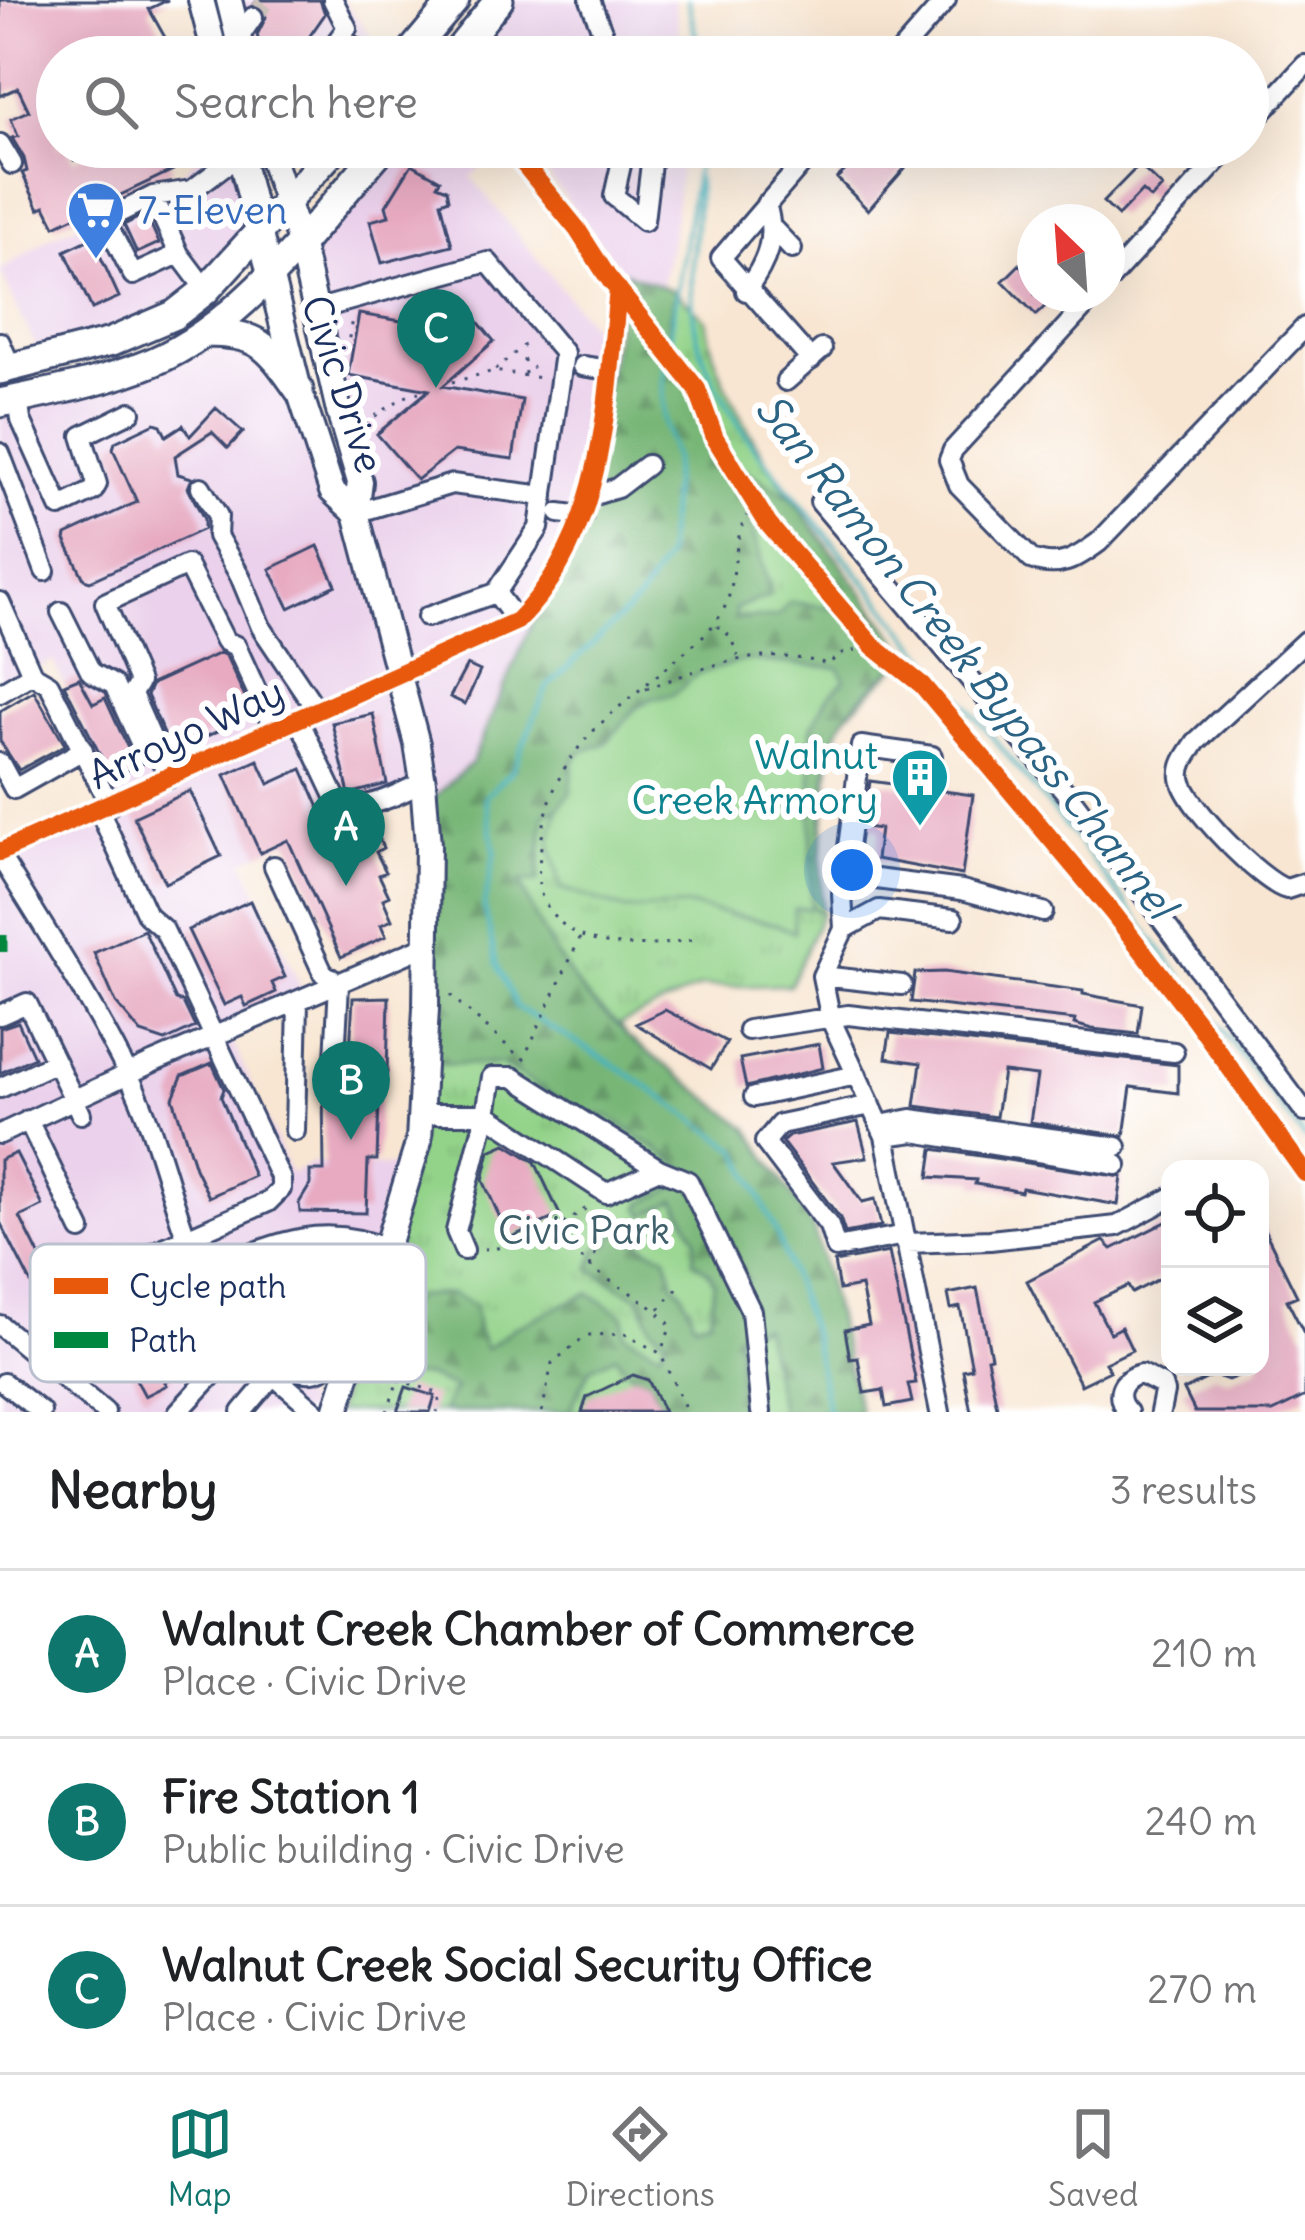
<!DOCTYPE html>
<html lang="en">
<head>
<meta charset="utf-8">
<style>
  body { margin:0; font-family:Delius,sans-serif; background:#f6f6f6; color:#202124 }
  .controls { position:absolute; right:36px; bottom:36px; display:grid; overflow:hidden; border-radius:24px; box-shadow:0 12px 48px #0002 }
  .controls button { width:108px; height:108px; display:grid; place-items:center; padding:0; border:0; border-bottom:3px solid #e0e0e0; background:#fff; color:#202124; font:60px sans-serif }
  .compass { position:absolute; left:1017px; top:204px; width:108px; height:108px; border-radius:50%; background:#fff; box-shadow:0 12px 48px #0002; rotate:335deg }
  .you { position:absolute; left:852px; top:870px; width:42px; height:42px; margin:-30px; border:9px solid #fff; border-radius:50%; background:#1a73e8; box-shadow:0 0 0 18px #1a73e833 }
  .badge { display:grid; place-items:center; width:78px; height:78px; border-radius:50%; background:#0f766e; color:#fff; font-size:39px; font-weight:700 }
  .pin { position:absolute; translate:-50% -99px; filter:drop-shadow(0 3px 6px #0008) }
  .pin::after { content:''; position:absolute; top:63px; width:42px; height:36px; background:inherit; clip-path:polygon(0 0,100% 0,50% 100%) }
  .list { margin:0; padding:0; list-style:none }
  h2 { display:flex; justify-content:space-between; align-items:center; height:156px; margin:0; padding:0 48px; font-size:51px }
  h2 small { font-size:39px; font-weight:400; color:#757577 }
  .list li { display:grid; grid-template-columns:78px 1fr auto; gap:36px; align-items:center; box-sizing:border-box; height:168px; padding:0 48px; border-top:3px solid #e0e0e0 }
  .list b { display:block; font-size:45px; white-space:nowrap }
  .list p { margin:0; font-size:39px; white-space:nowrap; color:#757577 }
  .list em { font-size:39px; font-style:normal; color:#757577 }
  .icon { flex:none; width:66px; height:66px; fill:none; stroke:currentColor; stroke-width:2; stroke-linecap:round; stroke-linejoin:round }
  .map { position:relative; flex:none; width:1305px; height:1412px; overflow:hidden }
  .search { position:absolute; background:#fff; box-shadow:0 12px 48px #0002; left:36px; right:36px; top:36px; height:132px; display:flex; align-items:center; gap:30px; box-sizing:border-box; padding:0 42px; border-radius:66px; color:#757577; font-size:45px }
  .sheet { height:660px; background:#fff }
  nav { display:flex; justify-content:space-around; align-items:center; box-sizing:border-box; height:168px; border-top:3px solid #e0e0e0; background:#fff; font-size:33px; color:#757577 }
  nav a { display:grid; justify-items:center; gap:6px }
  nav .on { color:#0f766e }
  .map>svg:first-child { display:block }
  .built { fill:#ebd1eb }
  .grass { fill:url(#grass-tufts); stroke:#578174; stroke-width:3 }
  .forest { fill:url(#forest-firs); stroke:#48726a; stroke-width:3; fill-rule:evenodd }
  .garden { fill:#93d389; stroke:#578174; stroke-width:3 }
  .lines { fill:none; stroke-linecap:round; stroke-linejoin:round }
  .stream { stroke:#42b1bc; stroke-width:4.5 }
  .building { fill:#e7aac1 }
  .minor-tunnel { stroke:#ccc1bb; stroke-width:18; stroke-dasharray:18 9; stroke-linecap:butt }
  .minor-casing { stroke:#3c4a6f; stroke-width:24 }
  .major-casing { stroke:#3c4a6f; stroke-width:30 }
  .highway-casing { stroke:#3c4a6f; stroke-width:33 }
  .path { stroke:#3c4a6f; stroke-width:3; stroke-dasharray:3 9; stroke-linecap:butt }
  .minor { stroke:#fff; stroke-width:18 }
  .major { stroke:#fff; stroke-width:24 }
  .highway { stroke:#fff; stroke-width:27 }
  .quiet { stroke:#00873e; stroke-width:15; stroke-dasharray:30 15; stroke-linecap:butt }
  .cycleway-casing { stroke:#fff; stroke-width:26 }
  .cycleway { stroke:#e8590c; stroke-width:18 }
  .labels { text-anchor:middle; stroke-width:12; stroke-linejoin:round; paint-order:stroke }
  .shop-label { font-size:39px; fill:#366cbe; stroke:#fff; text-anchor:start }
  .street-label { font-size:39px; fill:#1b2f5e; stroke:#fff }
  .culture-label { font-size:39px; fill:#0d838f; stroke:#fff; text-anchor:end }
  .park-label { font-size:39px; fill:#3f606b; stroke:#fff }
  .water-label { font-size:42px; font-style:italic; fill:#2b6384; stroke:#fff }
  .key { fill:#fff; stroke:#bbc1cf; stroke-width:3 }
  .key-label { font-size:33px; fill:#1b2f5e }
</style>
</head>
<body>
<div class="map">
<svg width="1305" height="1412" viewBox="0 0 1305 1412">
  <defs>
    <pattern id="grass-tufts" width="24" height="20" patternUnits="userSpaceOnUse" patternTransform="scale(3)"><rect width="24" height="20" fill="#93d389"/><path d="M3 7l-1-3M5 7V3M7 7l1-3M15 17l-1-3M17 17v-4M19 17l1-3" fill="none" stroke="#7eb579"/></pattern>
    <pattern id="forest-firs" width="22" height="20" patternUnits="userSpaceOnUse" patternTransform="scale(3)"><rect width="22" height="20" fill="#76b575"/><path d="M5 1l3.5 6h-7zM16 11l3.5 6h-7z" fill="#609463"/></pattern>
  </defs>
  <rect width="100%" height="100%" fill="#fff"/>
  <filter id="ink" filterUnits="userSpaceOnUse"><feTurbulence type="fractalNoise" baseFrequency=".00833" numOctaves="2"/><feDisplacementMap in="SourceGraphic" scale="24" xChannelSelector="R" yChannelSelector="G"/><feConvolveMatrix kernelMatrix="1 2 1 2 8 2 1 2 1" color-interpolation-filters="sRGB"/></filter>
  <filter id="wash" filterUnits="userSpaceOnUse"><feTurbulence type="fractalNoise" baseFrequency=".004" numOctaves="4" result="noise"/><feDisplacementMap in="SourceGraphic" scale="48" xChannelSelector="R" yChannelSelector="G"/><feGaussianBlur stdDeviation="2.7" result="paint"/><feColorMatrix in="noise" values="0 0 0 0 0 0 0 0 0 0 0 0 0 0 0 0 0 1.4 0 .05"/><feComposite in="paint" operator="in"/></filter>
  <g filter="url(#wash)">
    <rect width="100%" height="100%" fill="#f8e6d2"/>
    <!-- built -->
    <path class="built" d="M229 0H343L387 57H243Z
      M499 0H674L683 57H459Z
      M210 147H238L261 231 206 290 42 360 0 271 50 237 177 177Z
      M383 147H482L492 158 471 177 612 351 581 528 545 593 472 762 425 806 424 792 304 844 299 836 243 861 306 998 229 1033 291 1174 311 1163 412 1167 366 1319 320 1372 253 1352 316 1412H0V852L99 810 107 780 53 660 0 693V403L205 333 273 355 332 491 356 512 300 242Z
      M527 147H682L674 223 662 285 621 271Z"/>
    <!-- grass -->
    <path class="grass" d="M621 271 675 291 706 320C719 423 846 570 909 655L845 717 832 744 820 863 822 913 790 985 701 987 620 1024 628 1037 748 1128 814 1230 860 1412H336L419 1141 425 806 472 762 545 593 581 528 620 307Z"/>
    <!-- forest -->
    <path class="forest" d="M621 271 675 291 666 349 697 389 727 460 791 497 909 655C888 674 858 695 843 720 819 760 820 865 822 913L811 908V728L826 699 697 674 673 695 651 699 636 709 606 743 581 752 573 762 572 792 558 808 544 814 538 881 520 882C535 921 560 965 587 997 600 1012 617 1020 628 1037L748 1128 814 1230 860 1412H781L763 1326 737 1334 740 1405 734 1412 665 1411 648 1380 633 1375 615 1356 590 1368 569 1412H447L443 1409 455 1388 425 1376 375 1373 385 1343 415 1296 452 1294 474 1305 478 1331 486 1349 515 1327 589 1293 624 1316 625 1334 660 1352 666 1339 652 1327 639 1298 590 1269 597 1249 607 1245 613 1235 627 1232 649 1249 666 1256 674 1284 682 1291 694 1322 710 1319 714 1282 709 1272 693 1261 696 1239 676 1200 645 1215 640 1208 643 1203 697 1176 608 1116 583 1114 501 1064H424L425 806 472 762 545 593 581 528 620 307ZM755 505 800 565 838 608 790 602 777 617 737 618 735 609 771 595 748 513Z"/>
    <!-- garden -->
    <path class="garden" d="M747 660 839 668 845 680 826 699 811 728V908L794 909V932L775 924 689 906 626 910 561 888 550 843 558 808 571 792 573 762 581 752 606 743 635 709 651 699 673 695 697 674Z"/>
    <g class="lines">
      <!-- stream -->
      <path class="stream" d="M688 0 700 57
        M700 147 663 381 664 420 674 459 666 557 638 601 547 687 513 769 485 797 495 852 484 905 496 962 516 1007 623 1070 738 1150 776 1231 813 1337 828 1412
        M698 179C698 223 688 270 693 313 698 362 725 403 751 443L1077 840 1305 1139"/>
    </g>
    <g id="blocks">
      <!-- building -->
      <path class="building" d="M0 0H168L149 9 176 57H57L55 120 57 147H68L74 160 101 147H163L173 170 55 226 45 206 39 209 22 173 27 171 24 158 12 138 18 136 11 119 29 111 18 88 0 96Z
        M257 0H320L325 14 295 57H263L257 35 266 17 261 7 254 4Z
        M871 147H885L905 168 868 210 837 178Z
        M412 164 440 180 437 185 447 189 449 199 441 202 452 245 382 263 370 221 389 216 386 206Z
        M1139 165 1162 187 1151 199 1142 191 1118 216 1103 202Z
        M146 214 159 243 137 253 124 225Z
        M92 238 119 297 92 309 65 251Z
        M1020 264 1035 279V294H1058L1036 315 1003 281Z
        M455 294 494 341 443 386 522 400 513 459 454 451 417 480 377 434 429 390 348 375 359 314 419 324Z
        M216 408 243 432 228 448 212 432 175 456 178 474 192 478 188 488 204 519V529L90 581 84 579 65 540 66 535 137 502 113 449 115 442 155 423 161 425 166 436 183 425 190 436Z
        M318 546 336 585 289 608 270 569Z
        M220 653 226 656 253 715 172 752 147 695 152 684Z
        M467 665 480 671 465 704 450 697Z
        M79 678 93 704 105 698 132 757 142 764 112 778 64 684Z
        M34 691 65 745 19 770 0 741V711Z
        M373 714 387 784 349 794 332 723Z
        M258 760 269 784 302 769 335 844 373 826 383 848 376 852 386 872 379 875 389 896 383 899 392 920 381 925 386 936 341 957 288 840 260 853 225 775Z
        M870 781 973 795 962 875 876 859 880 829 864 827Z
        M190 791 221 856 165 883 134 817Z
        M250 901 285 977 272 983 276 992 246 1006 242 997 224 1005 188 930Z
        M144 930 176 1000 183 1002 195 1027 165 1041 141 1033 116 1003 94 953Z
        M944 972 1083 991V994L1142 1005 1138 1034 1092 1029 1074 1024 1075 1020 911 1002 915 973Z
        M389 997 387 1073H380L377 1160H368L366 1213 300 1212 299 1203 310 1185V1171H324L323 1086 348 1087 353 998Z
        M665 1010 727 1042 711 1069 636 1024Z
        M18 1022 34 1057 0 1073V1028Z
        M890 1033 1178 1065V1093L1131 1087 1124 1136 1030 1122 1037 1076 1003 1072 996 1117 915 1106 921 1063 886 1058Z
        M819 1044 823 1068 746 1087 740 1059Z
        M212 1063 224 1089 221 1097 254 1176 209 1197 195 1168 173 1098 182 1076Z
        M858 1122 867 1157 833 1162 862 1202 875 1199 881 1226 845 1233 840 1218 782 1142 789 1136Z
        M506 1144 535 1162 560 1215 509 1238 483 1180 490 1151Z
        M933 1149 1122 1177 1118 1205 1022 1188 1021 1192 1007 1189 975 1184 976 1180 929 1177Z
        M16 1153 43 1206 20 1217 49 1275 31 1283 0 1222V1160Z
        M1170 1220V1273L1132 1293 1128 1286 1094 1302 1110 1333 1121 1327 1132 1350 1105 1363 1110 1371 1081 1385 1027 1281 1104 1241 1112 1249Z
        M1260 1221 1297 1296 1287 1300 1305 1335V1396L1273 1412H1195L1184 1390 1214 1375 1228 1380 1260 1367Z
        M889 1252 916 1383 908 1384 912 1402 886 1407 883 1390 864 1393 858 1358 850 1359 845 1330 869 1325 861 1286 839 1290 834 1262Z
        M977 1288 991 1357 987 1358 998 1412H971L963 1370 972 1368 960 1307 951 1309 948 1294Z
        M175 1347 185 1365 171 1373 174 1377 165 1382 167 1385 145 1396 131 1370Z
        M633 1375 648 1380 664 1412H582L587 1397Z
        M406 1387 435 1396 430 1412H397Z"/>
    </g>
  </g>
  <g filter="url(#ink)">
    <use href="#blocks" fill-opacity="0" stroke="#3c4a6f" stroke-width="3"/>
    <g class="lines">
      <!-- minor-tunnel -->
      <path class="minor-tunnel" d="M253 17 267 0"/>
      <defs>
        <path id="minor" d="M590 0 612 57
          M341 37 366 57
          M238 39 253 17
          M325 57 347 28 333 0
          M587 57 603 33
          M896 57 946 0
          M1248 127 1305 65
          M0 144 12 164
          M625 147 614 196 644 221 653 147
          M153 196 179 254
          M774 230 792 249
          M1107 282 1230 147
          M206 290 179 254 133 275 105 220 153 196 192 190 224 166 241 158
          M746 291C767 262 777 238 766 204
          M1096 294 953 450 949 460 959 485 1031 559C1059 570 1076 559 1099 542L1305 327
          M315 310 488 262 564 353 539 528 496 593
          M0 342 11 367
          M811 360 721 258 816 147
          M582 366 610 370
          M786 381 822 349
          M18 399 21 420 60 507 93 491 97 484 82 436 131 412
          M0 453 45 571
          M201 487 218 516 217 536 240 576 261 627 316 709
          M588 497 617 488 647 465
          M820 502 1074 802 1305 1112
          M356 513 452 484 544 496
          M559 513 583 516
          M0 602 32 674
          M61 612 91 672 114 685 144 751
          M427 617 496 593 517 621
          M1305 641 1196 742C1189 753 1179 764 1181 778 1184 804 1262 883 1287 889L1305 883
          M0 693 32 674 49 684 110 805
          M298 718 340 807C369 809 398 795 423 782
          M0 763 14 789 83 750
          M169 778 132 694 139 682 105 603 187 565 225 641 236 646 274 729
          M99 810 147 915 164 930 281 1179V1189L268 1202 148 1255
          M0 852 517 621C590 549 604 450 612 351
          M0 856C44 928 91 1000 129 1076 172 1163 179 1267 242 1344 263 1369 292 1390 316 1412
          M274 866 323 973 339 984 335 1058
          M845 875 962 890 1043 912
          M844 929 842 894 861 746 932 756
          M822 976 831 1020 885 1136 940 1412
          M822 976 844 929 879 910 953 919
          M822 976 902 985
          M0 1015 27 1003 81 1114
          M748 1030 848 1015 1174 1052
          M492 1077H513L659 1169 606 1193 486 1114Z
          M0 1088 56 1062
          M754 1097 857 1075
          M871 1105 780 1124 765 1142 829 1226 836 1248 905 1235
          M422 1114H486L456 1231 464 1250
          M28 1120 81 1230
          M880 1125 911 1119 1117 1147
          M295 1131 298 1002
          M0 1134 154 1062 425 946
          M885 1136 914 1132 1117 1165
          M659 1169 688 1181 751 1311 761 1412
          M907 1243 990 1240 1117 1226 1170 1198
          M200 1275C266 1248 318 1218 388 1250
          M47 1303 44 1316 51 1327C82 1342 170 1296 203 1282
          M0 1325 105 1412
          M94 1359 216 1304
          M267 1359C317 1382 324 1376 356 1333
          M4 1383 41 1412
          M178 1412 242 1343
          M242 1412 275 1373
          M1128 1412C1113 1397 1121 1378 1141 1374L1162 1385 1164 1392 1160 1412"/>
        <path id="major" d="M201 0 216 57
          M229 0 243 57
          M238 147 299 390 332 491 356 513
          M268 147 300 242 339 411 360 482 356 513 417 744 423 782 428 845 426 1008 419 1141 336 1412"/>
        <path id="highway" d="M407 57 455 0
          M453 57 499 0
          M285 147H305
          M205 333C261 333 268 347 299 390
          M0 370 111 342 174 315 206 290 336 147
          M0 403C50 392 105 382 153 362 244 324 319 220 383 147"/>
      </defs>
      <!-- minor casing -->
      <use href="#minor" class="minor-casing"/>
      <!-- major casing -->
      <use href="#major" class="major-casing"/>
      <!-- highway casing -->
      <use href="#highway" class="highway-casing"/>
      <!-- path -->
      <path class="path" d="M347 350 352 318
        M495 370 528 342
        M525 374 524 360 533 368
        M452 382 494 371 540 378
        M365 423 402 398 419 392
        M717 626 730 636 738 656
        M646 689C712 664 757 646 828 664L841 654 873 646
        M691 940C644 948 579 954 548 908 534 888 539 869 541 846 550 749 608 719 675 660 690 647 709 633 720 616 742 581 727 535 755 505
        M450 995 522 1059
        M523 1060 580 938
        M561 1228C590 1287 633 1281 671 1326L661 1351
        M484 1249C526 1247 556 1231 589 1206
        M590 1267 597 1249
        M659 1309 678 1288
        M375 1373 437 1392 440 1405 437 1412
        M387 1412 397 1383
        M542 1412 552 1363 587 1335 625 1334 660 1353 687 1412"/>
      <!-- minor -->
      <use href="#minor" class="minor"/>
      <!-- major -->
      <use href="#major" class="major"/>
      <!-- highway -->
      <use href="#highway" class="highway"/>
      <!-- quiet -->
      <path class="quiet" d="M0 935V952"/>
      <defs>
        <path id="cycleway" d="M510 147 577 229 607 276 697 389 715 438 768 524 873 646 922 685 1113 913 1195 1019 1305 1173
          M0 852 517 621C605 534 606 405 618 289L611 282"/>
      </defs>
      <!-- cycleway casing -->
      <use href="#cycleway" class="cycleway-casing"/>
      <!-- cycleway -->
      <use href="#cycleway" class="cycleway"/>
    </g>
  </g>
  <!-- icons -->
  <defs>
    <symbol id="supermarket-pin" viewBox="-11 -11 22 30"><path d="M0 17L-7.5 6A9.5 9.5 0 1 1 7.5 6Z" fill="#3f7fe0" stroke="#fff"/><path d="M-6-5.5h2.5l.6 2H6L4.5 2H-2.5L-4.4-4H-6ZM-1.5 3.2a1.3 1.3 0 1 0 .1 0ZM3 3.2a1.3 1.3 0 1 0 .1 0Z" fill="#fff"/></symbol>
    <symbol id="building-pin" viewBox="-11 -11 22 30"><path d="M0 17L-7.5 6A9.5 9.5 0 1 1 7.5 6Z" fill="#0f9aa8" stroke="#fff"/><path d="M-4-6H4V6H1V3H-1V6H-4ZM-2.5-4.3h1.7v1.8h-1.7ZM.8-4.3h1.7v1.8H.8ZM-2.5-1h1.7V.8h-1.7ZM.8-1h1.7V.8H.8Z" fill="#fff"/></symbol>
  </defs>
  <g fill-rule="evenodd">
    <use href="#supermarket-pin" x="63" y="177" width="66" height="90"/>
    <use href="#building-pin" x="887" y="744" width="66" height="90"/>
  </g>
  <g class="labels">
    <!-- shop labels -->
    <g class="shop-label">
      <text x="138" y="224">7-Eleven</text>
    </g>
    <!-- street labels -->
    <g class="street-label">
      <text transform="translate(343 384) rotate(72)" y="14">Civic Drive</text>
      <text transform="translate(186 733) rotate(-25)" y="14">Arroyo Way</text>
    </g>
    <!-- culture labels -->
    <g class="culture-label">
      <text x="878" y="769">Walnut<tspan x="878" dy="45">Creek Armory</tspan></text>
    </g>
    <!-- park labels -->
    <g class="park-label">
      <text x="584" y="1244">Civic Park</text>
    </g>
    <!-- water labels -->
    <g class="water-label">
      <text transform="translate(966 656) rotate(52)" y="15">San Ramon Creek Bypass Channel</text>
    </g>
  </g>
  <!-- legend -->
  <rect x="30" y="1244" width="396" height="138" rx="18" class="key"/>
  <rect x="54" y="1278" width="54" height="16" fill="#e8590c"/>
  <rect x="54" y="1332" width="54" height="16" fill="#00873e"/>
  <g class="key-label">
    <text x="129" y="1298">Cycle path</text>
    <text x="129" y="1352">Path</text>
  </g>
</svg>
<div class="controls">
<button><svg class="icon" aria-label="locate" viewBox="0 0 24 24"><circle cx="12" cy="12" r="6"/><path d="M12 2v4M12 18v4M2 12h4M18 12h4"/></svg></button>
<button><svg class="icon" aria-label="layers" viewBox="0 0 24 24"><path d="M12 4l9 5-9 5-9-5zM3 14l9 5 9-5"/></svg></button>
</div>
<svg class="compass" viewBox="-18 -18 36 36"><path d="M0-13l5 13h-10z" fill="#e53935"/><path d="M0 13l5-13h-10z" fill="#757577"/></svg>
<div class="you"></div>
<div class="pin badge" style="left:346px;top:886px">A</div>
<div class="pin badge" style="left:351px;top:1140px">B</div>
<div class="pin badge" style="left:436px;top:388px">C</div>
<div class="search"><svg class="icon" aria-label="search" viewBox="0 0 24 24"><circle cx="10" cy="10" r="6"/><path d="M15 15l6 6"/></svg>Search here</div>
</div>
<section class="sheet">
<h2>Nearby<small>3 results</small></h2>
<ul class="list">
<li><span class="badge">A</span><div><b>Walnut Creek Chamber of Commerce</b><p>Place · Civic Drive</p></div><em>210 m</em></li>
<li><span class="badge">B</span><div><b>Fire Station 1</b><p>Public building · Civic Drive</p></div><em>240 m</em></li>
<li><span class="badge">C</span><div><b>Walnut Creek Social Security Office</b><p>Place · Civic Drive</p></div><em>270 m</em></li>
</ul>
</section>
<nav>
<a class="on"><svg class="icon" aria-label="map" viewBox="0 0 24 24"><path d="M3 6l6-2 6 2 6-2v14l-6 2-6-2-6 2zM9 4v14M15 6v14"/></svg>Map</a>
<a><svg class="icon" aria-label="directions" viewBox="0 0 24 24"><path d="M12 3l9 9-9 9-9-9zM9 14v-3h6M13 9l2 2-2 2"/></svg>Directions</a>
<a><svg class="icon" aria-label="saved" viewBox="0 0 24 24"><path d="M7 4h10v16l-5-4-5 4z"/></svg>Saved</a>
</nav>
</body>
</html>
